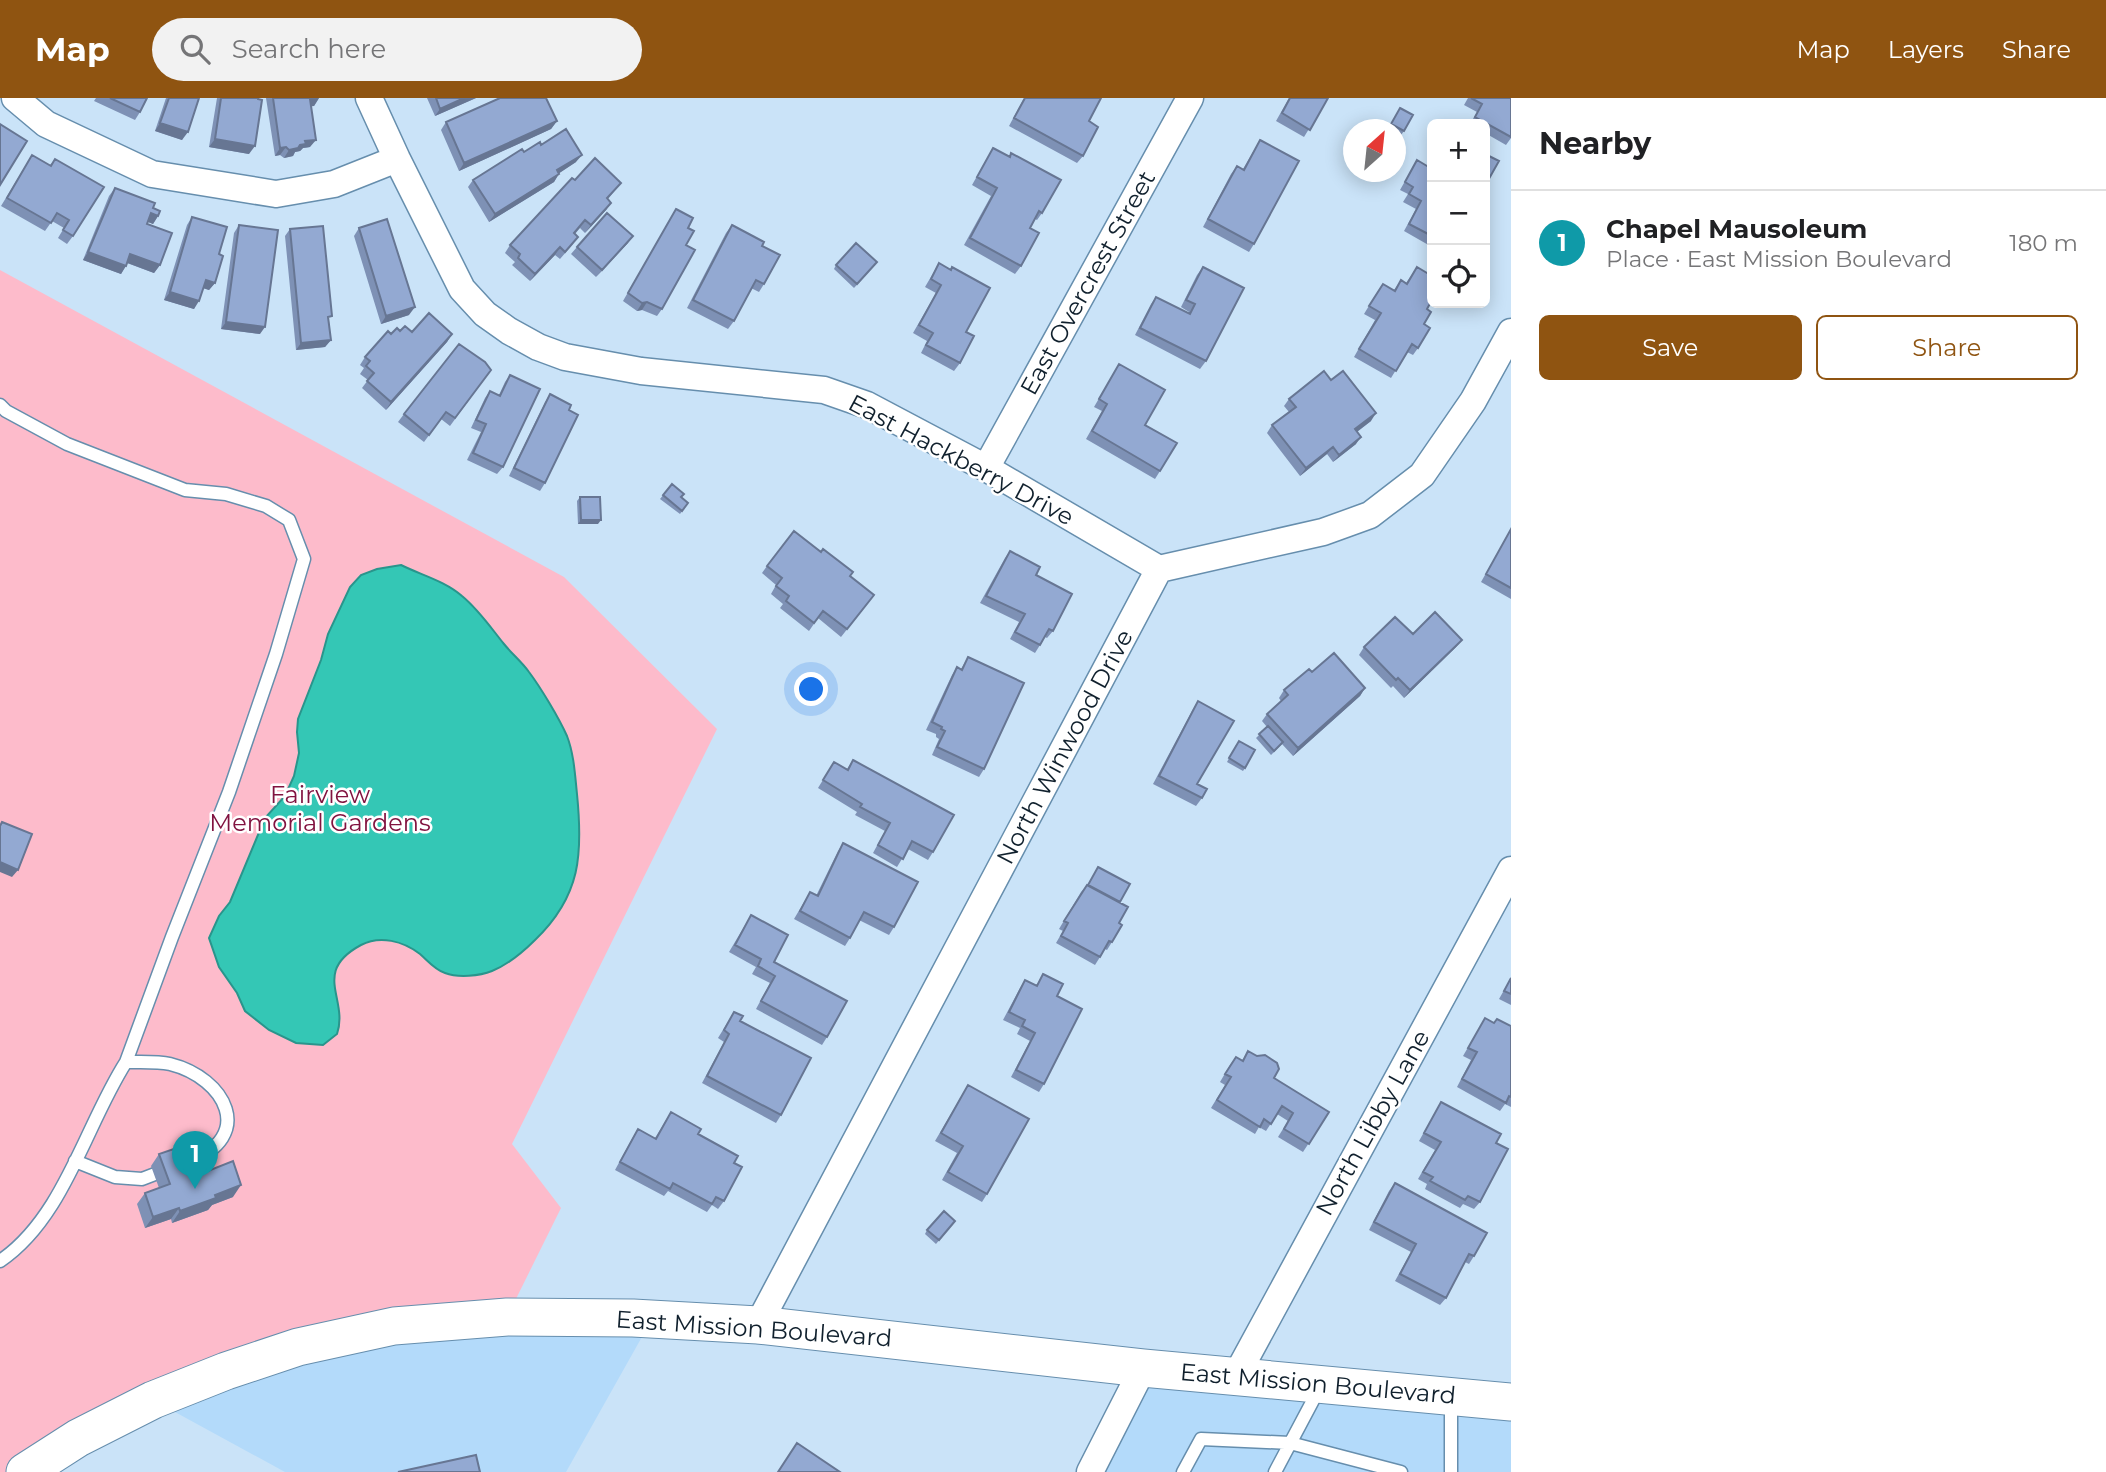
<!DOCTYPE html>
<html lang="en">
<head>
<meta charset="utf-8">
<style>
  body { margin:0; font-family:Montserrat,sans-serif; background:#f2f2f2; color:#202124 }
  .controls { position:absolute; right:21px; top:21px; display:grid; overflow:hidden; border-radius:10px; box-shadow:0 4px 18px #0003 }
  .controls button { width:63px; height:63px; display:grid; place-items:center; padding:0; border:0; border-bottom:2px solid #e0e0e0; background:#fff; color:#202124; font:35px sans-serif }
  .compass { position:absolute; left:1343px; top:21px; width:63px; height:63px; border-radius:50%; background:#fff; box-shadow:0 4px 18px #0003; rotate:27deg }
  .you { position:absolute; left:812px; top:592px; width:24px; height:24px; margin:-18px; border:5px solid #fff; border-radius:50%; background:#1a73e8; box-shadow:0 0 0 10px #1a73e833 }
  .badge { display:grid; place-items:center; width:46px; height:46px; border-radius:50%; background:#8f5411; color:#fff; font-size:23px; font-weight:700 }
  .pin { position:absolute; translate:-50% -58px; filter:drop-shadow(0 2px 4px #0008) }
  .pin::after { content:''; position:absolute; top:37px; width:24px; height:21px; background:inherit; clip-path:polygon(0 0,100% 0,50% 100%) }
  .list { margin:0; padding:0; list-style:none }
  h2 { display:flex; justify-content:space-between; align-items:center; height:91px; margin:0; padding:0 28px; font-size:30px }
  h2 small { font-size:23px; font-weight:400; color:#757577 }
  .list li { display:grid; grid-template-columns:46px 1fr auto; gap:21px; align-items:center; box-sizing:border-box; height:105px; padding:0 28px; border-top:2px solid #e0e0e0 }
  .list b { display:block; font-size:26px; white-space:nowrap }
  .list p { margin:0; font-size:23px; white-space:nowrap; color:#757577 }
  .list em { font-size:23px; font-style:normal; color:#757577 }
  .actions { display:flex; gap:14px; padding:21px 28px }
  .actions a { flex:1; padding:16px 0; border:2px solid #8f5411; border-radius:10px; text-align:center; font-size:24px; color:#8f5411 }
  .actions .main { background:#8f5411; color:#fff }
  .icon { flex:none; width:38px; height:38px; fill:none; stroke:currentColor; stroke-width:2; stroke-linecap:round; stroke-linejoin:round }
  .map { position:relative; flex:none; width:1511px; height:1374px; overflow:hidden }
  header { display:flex; align-items:center; gap:42px; box-sizing:border-box; height:98px; padding:0 35px; background:#8f5411; color:#fff }
  header strong { font-size:33px }
  nav { display:flex; gap:38px; margin-inline-start:auto; font-size:24px }
  .search { width:490px; height:63px; background:#f2f2f2; display:flex; align-items:center; gap:18px; box-sizing:border-box; padding:0 24px; border-radius:38px; color:#757577; font-size:26px }
  main { display:flex }
  aside { flex:1; background:#fff }
  .map>svg:first-child { display:block }
  .built { fill:#b3dafa }
  .green { fill:#fdbbcb }
  .water { fill:#34c7b5; stroke:#29958c; stroke-width:2 }
  .lines { fill:none; stroke-linecap:round; stroke-linejoin:round }
  .lane-casing { stroke:#668ead; stroke-width:15 }
  .street-casing { stroke:#668ead; stroke-width:29 }
  .secondary-casing { stroke:#668ead; stroke-width:39 }
  .lane { stroke:#fff; stroke-width:12 }
  .street { stroke:#fff; stroke-width:26 }
  .secondary { stroke:#fff; stroke-width:37 }
  .wall { fill:#7e91b5 }
  .shaded-wall { fill:#677693 }
  .building { fill:#93a9d2; stroke:#677693; stroke-width:2 }
  .labels { text-anchor:middle; stroke-width:5; stroke-linejoin:round; paint-order:stroke }
  .street-label { font-size:24px; fill:#10202d; stroke:#fff }
  .park-label { font-size:24px; fill:#811340; stroke:#fff }
</style>
</head>
<body>
<header>
<strong>Map</strong>
<div class="search"><svg class="icon" aria-label="search" viewBox="0 0 24 24"><circle cx="10" cy="10" r="6"/><path d="M15 15l6 6"/></svg>Search here</div>
<nav><a>Map</a><a>Layers</a><a>Share</a></nav>
</header>
<main>
<div class="map">
<svg width="1511" height="1374" viewBox="0 0 1511 1374">
  <rect width="100%" height="100%" fill="#cae3f8"/>
  <!-- built -->
  <path class="built" d="M652 1221 566 1374H285L153 1302 298 1249Z
    M1143 1270 1511 1304V1374H1090Z"/>
  <!-- green -->
  <path class="green" d="M0 172 564 479 717 631 512 1046 561 1110 507 1219 298 1249 25 1374H0Z"/>
  <!-- water -->
  <path class="water" d="M401 467C421 477 445 483 462 498 479 512 491 530 504 546 512 556 522 564 529 574 541 590 559 620 567 638 574 656 575 677 577 696 583 756 581 798 535 842 522 855 509 866 492 873 480 878 458 880 445 875 435 872 428 863 420 856 403 843 380 837 361 847 311 874 349 901 337 936L323 947 296 945 269 932 245 913 237 895 219 869 209 840 219 818 230 804 265 720 285 698 294 678 299 655 297 634 298 621 321 562 328 536 350 489 361 477 377 471Z"/>
  <g class="lines">
    <defs>
      <path id="lane" d="M0 307 6 313 67 346 185 392 226 396 266 408 289 422 304 461 276 556 229 694 172 839 126 964
        M75 1063 115 1079 142 1081 168 1071
        M0 1163C64 1120 86 1026 126 964 140 964 157 963 170 966 226 980 256 1039 189 1063
        M1183 1374 1201 1341 1290 1345 1401 1374
        M1275 1374 1319 1291
        M1451 1374V1302"/>
      <path id="street" d="M15 0 46 26 152 76 276 96 334 86 397 61
        M369 0 397 61 462 191 485 216 509 233 538 249 565 259 641 273 824 292 867 307 986 370 1159 471
        M986 370 1190 0
        M758 1227 1159 471 1323 434 1370 417 1422 377 1473 303 1511 234
        M1236 1278 1511 772
        M1090 1374 1143 1270"/>
      <path id="secondary" d="M25 1374 78 1340 153 1302 226 1273 298 1249 394 1228 507 1219 633 1220 758 1227 1143 1270 1511 1304"/>
    </defs>
    <!-- lane casing -->
    <use href="#lane" class="lane-casing"/>
    <!-- street casing -->
    <use href="#street" class="street-casing"/>
    <!-- secondary casing -->
    <use href="#secondary" class="secondary-casing"/>
    <!-- lane -->
    <use href="#lane" class="lane"/>
    <!-- street -->
    <use href="#street" class="street"/>
    <!-- secondary -->
    <use href="#secondary" class="secondary"/>
  </g>
  <!-- wall -->
  <path class="wall" d="M96 0H147L140 14 135 22 94 3Z
    M166 0H199L182 42 155 33Z
    M217 0H258L249 56 209 49Z
    M266 0H319L314 8H311L310 49 303 50 300 53 295 54 293 58 284 60 280 57 275 58Z
    M427 0H476L435 18Z
    M1024 0H1101L1089 23 1083 58 1077 65 1009 28Z
    M1289 0H1328L1304 39 1276 23Z
    M1468 0H1511V40L1506 47 1485 35V26H1470L1477 14 1464 7Z
    M1400 10 1404 33 1401 37 1396 34V32H1392L1388 30Z
    M557 23 551 31 459 73 441 32 446 24Z
    M1260 42 1254 146 1249 154 1203 129 1231 76 1237 68 1243 71Z
    M541 47 576 64 559 75 554 84 489 124 468 89 473 82 524 54Z
    M993 50 1042 115 1037 122 1035 121 1030 130 1021 168 1015 176 964 147 991 98 972 87Z
    M32 57 50 67 55 61 73 138 67 146 58 140 64 130 52 123 45 133 1 108Z
    M1417 62 1432 71V149L1404 133 1416 111 1403 104 1408 96 1400 92Z
    M575 82 621 85 608 101 611 105 606 112 585 135 580 130 575 136 573 146 560 161 555 157 530 183 512 167 515 164 505 155 510 147Z
    M115 90 153 110 158 118 153 126 148 124 147 126 160 167 154 175 127 165 121 176 83 162 109 98Z
    M676 111 688 130 686 147 662 211 657 218 642 212 637 213 623 203Z
    M192 119 219 156 215 185 209 192 203 190 194 211 164 202 187 127Z
    M239 127 260 236 221 231 234 135Z
    M732 127 762 148 764 186 759 194 751 190 734 223 728 231 687 210 726 135Z
    M359 130 409 217 381 226 354 138Z
    M290 131 329 223 331 242 325 249 296 252 285 138Z
    M633 138 627 146 596 179 571 156 577 149Z
    M939 165 966 234 960 265 954 273 921 255 927 243 913 235 936 195 925 189Z
    M836 167 874 168 854 190 834 171Z
    M1203 169 1206 263 1200 271 1135 237 1151 206 1156 199 1188 215 1189 214 1181 209 1197 177Z
    M1417 169 1427 211 1418 250 1413 257 1407 254 1391 280 1354 259 1375 222 1364 216 1378 193 1383 186 1394 192 1401 182 1406 185Z
    M400 233 452 236 447 244 386 312 362 290 368 282 360 276 364 270 360 267 365 259 391 236Z
    M1119 266 1160 373 1155 381 1086 341 1102 313 1094 309Z
    M491 272 450 328 441 321 424 344 398 324 404 316Z
    M510 277 503 369 497 376 467 362 481 334 471 330 485 300 490 293 499 297 505 284Z
    M1331 282 1371 323 1357 334 1356 346 1333 364 1327 356 1300 378 1267 335 1272 327 1289 314 1284 308 1289 301Z
    M550 296 545 385 540 393 509 378 545 304Z
    M672 386 681 399 688 405 680 416 660 401Z
    M580 399 598 426H578L577 403Z
    M1511 431V501L1481 484Z
    M1010 453 1036 477 1053 533 1047 540 1045 539 1035 555 1010 541 1019 524 980 505 1005 460Z
    M767 468 850 478 874 497 841 539 818 520 809 533 780 510 783 506 771 496 776 487 762 475Z
    M1413 536 1462 542 1456 549 1404 600 1393 588 1391 590 1359 557 1364 549Z
    M968 559 984 671 979 679 932 657 939 641 936 639V636L926 632 952 577 957 569 961 571Z
    M1312 574 1365 590 1360 598 1293 658 1282 646 1271 657 1256 640 1267 629 1262 623 1267 616 1281 603 1279 600 1284 592Z
    M1198 603 1197 686 1202 700 1196 708 1153 686 1193 611Z
    M1236 647 1245 670 1243 673 1227 664Z
    M853 662 933 754 928 762 908 751 897 769 873 755 885 733 855 717 857 714 818 690 834 664 847 671Z
    M843 745 894 829 889 837 859 822 850 840 845 848 794 821 810 794 816 798 838 753Z
    M1098 769 1120 804 1119 825 1112 844 1107 852 1105 851 1095 867 1056 845 1063 833 1059 831 1081 794 1087 787H1088Z
    M751 817 774 864 827 939 822 947 756 911 770 885 752 876 756 869 729 854Z
    M1043 876 1057 898 1044 986 1039 994 1011 979 1030 943 1017 936 1020 930 1003 922 1020 890 1025 882 1036 888Z
    M1511 880V907L1499 901Z
    M734 914 781 1017 776 1025 702 985 724 944 718 940Z
    M1485 920 1494 925 1511 928V1009L1505 1006 1500 1013 1457 989 1471 962 1463 958Z
    M1248 953 1274 980 1329 1014 1303 1054 1278 1039 1288 1023 1277 1016 1266 1033 1259 1029 1255 1036 1211 1010 1225 987 1220 984 1230 967 1236 959 1242 963Z
    M968 987 987 1096 982 1104 942 1082 957 1055 935 1043Z
    M1441 1004 1496 1045 1480 1104 1474 1111 1463 1106 1460 1110 1425 1091 1427 1086 1418 1081 1435 1052 1419 1043Z
    M671 1014 734 1065 724 1103 718 1111 712 1107 707 1114 668 1093 664 1098 615 1072 633 1039 638 1031 655 1040Z
    M159 1056 208 1073 233 1099 212 1107 208 1112 172 1125 171 1121 145 1130 137 1106 145 1095 159 1090 151 1068Z
    M1395 1085 1474 1158 1469 1166 1465 1164 1446 1200 1440 1207 1395 1183 1411 1154 1369 1132 1389 1093Z
    M955 1123 936 1146 925 1136 927 1132Z"/>
  <!-- shaded-wall -->
  <path class="shaded-wall" d="M319 0 314 8 305 9 310 1Z
    M464 0H476L435 18 440 11Z
    M557 23 551 31 459 73 464 65Z
    M160 25 188 34 182 42 155 33Z
    M215 41 255 48 249 56 209 49Z
    M316 42 310 49 303 50 300 53 295 54 293 58 284 60 289 52 305 43Z
    M286 49 280 57 275 58 280 50Z
    M582 57 576 64 552 80 557 72Z
    M559 76 554 84 489 124 495 116Z
    M611 105 606 112 585 135 591 127Z
    M151 115 158 118 153 126 146 123Z
    M633 138 627 146 596 179 602 172Z
    M560 149 555 157 530 183 535 176Z
    M88 154 126 168 121 176 83 162Z
    M130 156 160 167 154 175 125 164Z
    M206 182 215 185 209 192 200 189Z
    M170 194 199 203 194 211 164 202Z
    M647 204 642 212 637 213 642 205Z
    M415 209 409 217 381 226 386 218Z
    M226 224 265 229 260 236 221 231Z
    M452 236 447 244 386 312 391 304Z
    M331 242 325 249 296 252 301 245Z
    M1376 315 1371 323 1350 339 1355 331Z
    M1361 339 1356 346 1333 364 1339 357Z
    M1333 349 1327 356 1300 378 1306 370Z
    M581 422H601L598 426H578Z
    M1462 542 1456 549 1404 600 1410 592Z
    M1365 590 1360 598 1293 658 1298 650Z
    M0 764 18 772 12 779 0 774Z
    M241 1087 233 1099 212 1107 208 1112 172 1125 180 1113 215 1097Z
    M179 1110 171 1121 145 1130 153 1119Z"/>
  <!-- building -->
  <path class="building" d="M110 0H147L140 14Z
    M169 0H199L188 34 160 25Z
    M221 0H258V1L262 2 255 48 215 41Z
    M273 0H318L310 1 316 42 305 43 306 46 300 47 298 50 289 52 286 49 280 50Z
    M436 0H464L440 11Z
    M500 0H546L557 23 464 65 446 24Z
    M1025 0H1101L1089 23 1098 29 1083 58 1014 20Z
    M1290 0H1328L1310 32 1282 15Z
    M1471 0H1511V39L1475 19 1482 6Z
    M1400 10 1413 17 1404 33 1391 26Z
    M0 26 27 43 0 87Z
    M566 31 582 57 557 72 559 76 495 116 473 82 522 51 524 54 540 44 541 47Z
    M1260 42 1299 63 1254 146 1208 121 1237 68 1244 72Z
    M993 50 1010 59 1011 55 1061 82 1042 115 1039 113 1030 130 1039 135 1021 168 970 140 997 90 977 79Z
    M1485 56 1499 63 1486 86H1485Z
    M32 57 51 68 55 61 104 89 73 138 63 132 69 122 57 115 51 125 7 100Z
    M595 60 621 85 607 100 611 105 591 127 585 122 574 135 578 139 565 154 560 149 535 176 518 160 520 156 510 147 572 80 575 82Z
    M1417 62 1432 71V138L1409 126 1421 103 1409 96 1413 89 1405 84Z
    M115 90 155 105 153 110 160 113 158 118 151 115 147 126 172 135 160 167 130 156 126 168 88 154Z
    M676 111 693 120 688 130 694 133 686 147 695 152 662 211 647 204 642 205 628 195Z
    M607 115 633 138 602 172 577 149Z
    M192 119 227 129 219 156 223 158 215 185 206 182 199 203 170 194Z
    M387 121 415 209 386 218 359 130Z
    M239 127 278 132 265 229 226 224Z
    M732 127 764 144 762 148 780 157 764 186 756 182 734 223 693 202Z
    M323 128 332 218 328 219 331 242 301 245 290 131Z
    M856 145 877 164 857 186 836 167Z
    M939 165 951 172 952 169 990 190 966 234 974 238 960 265 926 247 933 235 919 227 941 187 931 181Z
    M1203 169 1244 190 1206 263 1140 230 1156 199 1190 216 1195 206 1186 202Z
    M1417 169 1432 178V202L1427 211 1431 214 1424 226 1430 230 1418 250 1412 246 1396 273 1359 251 1381 215 1369 208 1383 186 1395 193 1401 182 1407 186Z
    M429 215 452 236 391 304 367 283 374 275 366 268 370 263 365 259 388 233 391 236 397 230 400 233 405 228 412 234Z
    M459 246 485 264 491 272 455 320 446 314 429 337 404 316Z
    M1119 266 1165 292 1145 327 1177 345 1160 373 1092 333 1107 306 1099 301Z
    M1324 273 1331 282 1343 273 1376 315 1355 331 1361 339 1339 357 1333 349 1306 370 1272 327 1296 309 1289 301Z
    M510 277 540 291 503 369 473 355 486 326 476 322 490 293 500 298Z
    M550 296 571 307 569 312 578 317 545 385 514 370Z
    M672 386 684 396 681 399 688 405 682 413 663 397Z
    M580 399H600L601 422H581Z
    M1511 431V490L1486 476Z
    M794 433 821 454 823 451 853 474 850 478 874 497 847 531 823 513 814 525 786 503 789 498 776 488 782 480 767 468Z
    M1010 453 1040 469 1036 477 1072 496 1053 533 1049 531 1040 547 1015 534 1025 516 986 498Z
    M1435 514 1462 542 1410 592 1398 580 1396 582 1364 549 1395 519 1413 536Z
    M1334 555 1365 590 1298 650 1267 616 1288 597 1284 592 1309 571 1312 574Z
    M968 559 1024 585 984 671 937 649 945 633 941 631 942 629 932 624 957 569 962 572Z
    M1198 603 1234 623 1197 686 1207 691 1202 700 1159 678Z
    M1268 628 1283 644 1274 653 1259 636Z
    M1239 643 1255 652 1245 670 1229 660Z
    M853 662 954 717 933 754 912 743 903 761 878 747 890 725 860 709 862 706 823 682 834 664 848 672Z
    M2 724 32 736 18 772 0 764V728Z
    M843 745 918 784 894 829 864 814 850 840 800 813 810 794 818 798Z
    M1098 769 1130 786 1120 804 1088 787Z
    M1087 787 1128 809 1119 825 1122 827 1112 844 1109 843 1100 859 1061 838 1068 825 1064 823Z
    M751 817 788 837 774 864 847 903 827 939 761 903 775 878 758 868 761 861 735 847Z
    M1043 876 1063 886 1057 898 1082 911 1044 986 1016 972 1035 935 1022 928 1025 922 1009 914 1025 882 1037 888Z
    M1511 880V896L1504 893Z
    M734 914 743 918 740 923 811 960 781 1017 707 978 729 936 724 932Z
    M1485 920 1494 925 1497 921 1511 928V999L1509 998 1506 1005 1462 981 1477 954 1468 950Z
    M1248 953 1257 958 1265 957 1277 965 1279 971 1274 980 1329 1014 1309 1046 1284 1031 1293 1015 1282 1008 1271 1026 1264 1021 1260 1029 1217 1002 1231 979 1225 976 1236 959 1243 963Z
    M968 987 1029 1021 987 1096 948 1074 963 1048 941 1035Z
    M1441 1004 1501 1036 1496 1045 1508 1051 1480 1104 1468 1098 1465 1102 1430 1083 1433 1079 1423 1074 1441 1044 1424 1035Z
    M671 1014 701 1031 698 1036 738 1058 734 1065 742 1069 724 1103 716 1099 712 1106 673 1085 670 1091 620 1064 638 1031 656 1041Z
    M197 1043 208 1073 233 1063 241 1087 215 1097 216 1100 180 1113 179 1110 153 1119 145 1095 170 1086 159 1056Z
    M1395 1085 1487 1135 1474 1158 1469 1156 1446 1200 1400 1176 1416 1146 1374 1124Z
    M944 1113 955 1123 939 1142 927 1132Z
    M797 1345 840 1374H778Z
    M476 1357 480 1374H398Z"/>
  <g class="labels">
    <!-- street labels -->
    <g class="street-label">
      <text transform="translate(1088 185) rotate(-61)" y="8">East Overcrest Street</text>
      <text transform="translate(961 362) rotate(28)" y="8">East Hackberry Drive</text>
      <text transform="translate(1065 649) rotate(-62)" y="8">North Winwood Drive</text>
      <text transform="translate(1373 1025) rotate(-61)" y="8">North Libby Lane</text>
      <text transform="translate(754 1231) rotate(4)" y="8">East Mission Boulevard</text>
      <text transform="translate(1318 1286) rotate(5)" y="8">East Mission Boulevard</text>
    </g>
    <!-- park labels -->
    <g class="park-label">
      <text x="320" y="705">Fairview<tspan x="320" dy="28">Memorial Gardens</tspan></text>
    </g>
  </g>
</svg>
<div class="controls">
<button>+</button>
<button>−</button>
<button><svg class="icon" aria-label="locate" viewBox="0 0 24 24"><circle cx="12" cy="12" r="6"/><path d="M12 2v4M12 18v4M2 12h4M18 12h4"/></svg></button>
</div>
<svg class="compass" viewBox="-18 -18 36 36"><path d="M0-13l5 13h-10z" fill="#e53935"/><path d="M0 13l5-13h-10z" fill="#757577"/></svg>
<div class="you"></div>
<div class="pin badge" style="left:195px;top:1091px;background:#0f9aa8">1</div>
</div>
<aside>
<h2>Nearby<small></small></h2>
<ul class="list">
<li><span class="badge" style="background:#0f9aa8">1</span><div><b>Chapel Mausoleum</b><p>Place · East Mission Boulevard</p></div><em>180 m</em></li>
</ul>
<div class="actions"><a class="main">Save</a><a>Share</a></div>
</aside>
</main>
</body>
</html>
